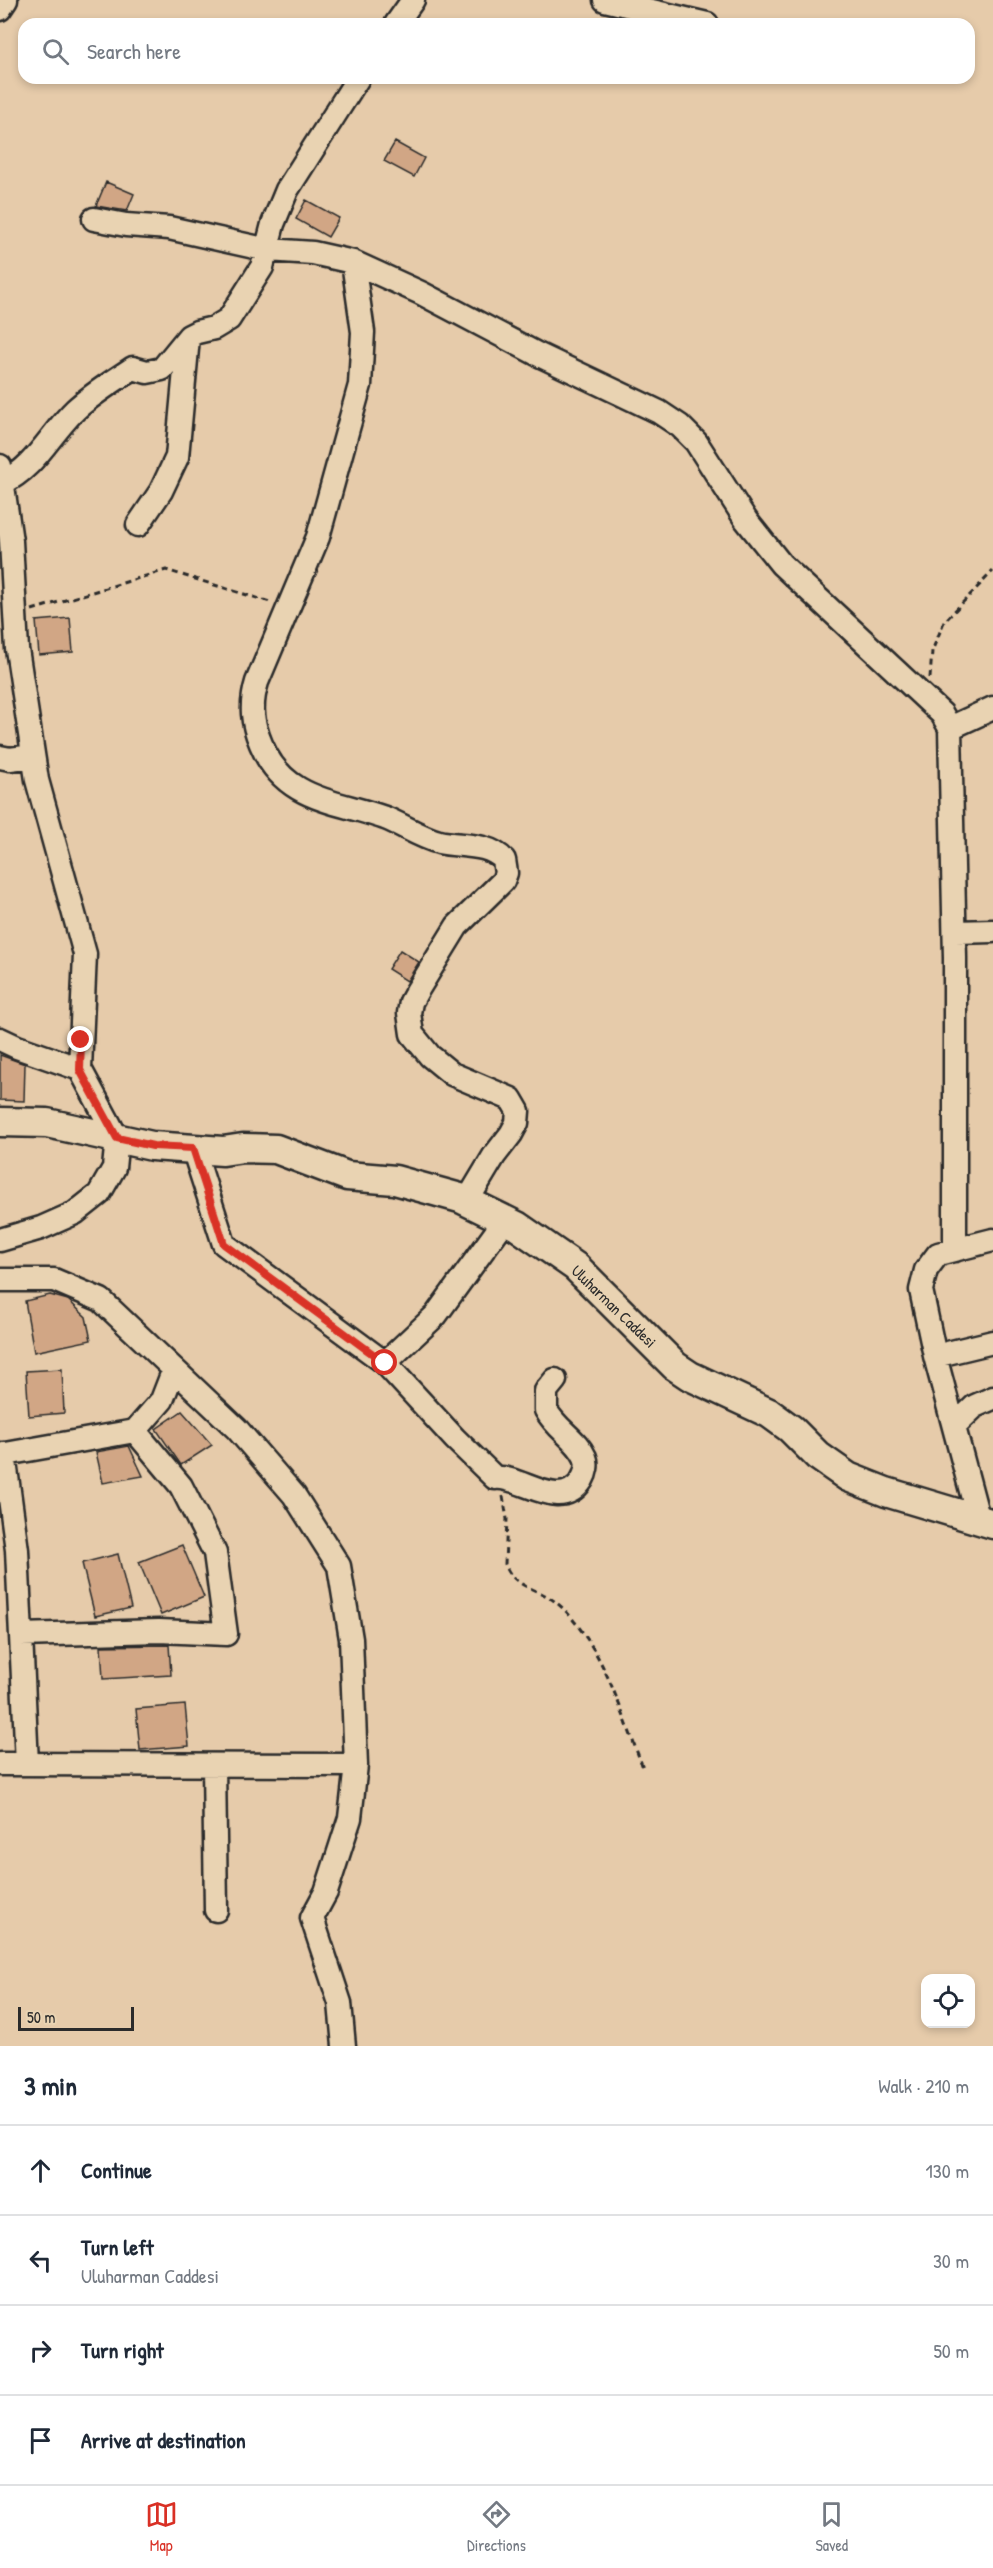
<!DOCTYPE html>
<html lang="en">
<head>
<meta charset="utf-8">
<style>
  body { margin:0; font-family:"Patrick Hand",sans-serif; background:#f6f6f7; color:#1f2937 }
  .controls { position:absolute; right:18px; bottom:18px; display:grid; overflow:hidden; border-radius:12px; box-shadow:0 3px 9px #0003 }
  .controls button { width:54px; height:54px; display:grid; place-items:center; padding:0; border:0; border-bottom:2px solid #e0e1e3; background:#fff; color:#1f2937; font:30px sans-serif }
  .scale { position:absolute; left:18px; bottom:15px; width:116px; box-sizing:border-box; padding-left:6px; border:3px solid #2b2b2b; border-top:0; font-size:16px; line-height:21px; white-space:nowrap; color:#2b2b2b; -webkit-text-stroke:4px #e9d3b2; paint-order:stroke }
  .stop { position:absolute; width:18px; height:18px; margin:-14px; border:4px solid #d93025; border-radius:50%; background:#fff }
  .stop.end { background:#d93025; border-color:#fff; box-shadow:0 2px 6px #0008 }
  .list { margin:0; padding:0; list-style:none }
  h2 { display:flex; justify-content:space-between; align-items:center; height:78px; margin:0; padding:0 24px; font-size:26px }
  h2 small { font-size:20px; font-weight:400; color:#747a83 }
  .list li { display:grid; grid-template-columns:39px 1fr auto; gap:18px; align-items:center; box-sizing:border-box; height:90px; padding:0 24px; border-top:2px solid #e0e1e3 }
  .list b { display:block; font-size:22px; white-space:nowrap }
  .list p { margin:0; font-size:20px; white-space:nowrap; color:#747a83 }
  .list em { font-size:20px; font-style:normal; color:#747a83 }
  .icon { flex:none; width:33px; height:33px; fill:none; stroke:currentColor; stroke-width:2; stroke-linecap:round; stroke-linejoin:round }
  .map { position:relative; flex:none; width:993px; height:2046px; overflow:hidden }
  .search { position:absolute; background:#fff; box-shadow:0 3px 9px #0003; left:18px; right:18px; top:18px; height:66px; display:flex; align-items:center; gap:15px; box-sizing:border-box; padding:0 21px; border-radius:18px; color:#747a83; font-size:22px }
  .sheet { height:438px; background:#fff }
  nav { display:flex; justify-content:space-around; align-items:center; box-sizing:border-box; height:84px; border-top:2px solid #e0e1e3; background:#fff; font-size:16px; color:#747a83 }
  nav a { display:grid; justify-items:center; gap:3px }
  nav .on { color:#d93025 }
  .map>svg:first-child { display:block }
  .building { fill:#d1a685; stroke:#2b2b2b; stroke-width:1.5 }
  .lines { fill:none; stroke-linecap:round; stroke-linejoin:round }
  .minor-casing { stroke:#2b2b2b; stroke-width:27 }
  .major-casing { stroke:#2b2b2b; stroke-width:33 }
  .path { stroke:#2b2b2b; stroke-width:3; stroke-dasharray:6 4.5; stroke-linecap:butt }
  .minor { stroke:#e9d3b2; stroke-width:22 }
  .major { stroke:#e9d3b2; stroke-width:28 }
  .route { stroke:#d93025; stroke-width:8 }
  .labels { text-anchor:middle; stroke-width:5; stroke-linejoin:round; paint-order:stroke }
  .street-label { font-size:16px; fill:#2b2b2b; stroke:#e9d3b2 }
</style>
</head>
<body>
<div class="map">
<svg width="993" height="2046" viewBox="0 0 993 2046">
  <rect width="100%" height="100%" fill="#e6cbaa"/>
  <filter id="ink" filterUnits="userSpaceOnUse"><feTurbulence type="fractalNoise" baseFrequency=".0167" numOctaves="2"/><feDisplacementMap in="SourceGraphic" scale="12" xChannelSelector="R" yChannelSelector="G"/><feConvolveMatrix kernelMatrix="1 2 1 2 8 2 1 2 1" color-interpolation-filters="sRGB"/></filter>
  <g filter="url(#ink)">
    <!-- building -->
    <path class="building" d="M395 142 424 158 414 177 384 161Z
      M106 182 134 194 127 211 96 206Z
      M306 200 339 218 328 237 296 219Z
      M70 618 73 652 39 655 36 621Z
      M400 950 419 962 407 981 388 969Z
      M0 1055 25 1064 24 1101 0 1100Z
      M50 1295 68 1300 86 1317 91 1340 34 1352 25 1301Z
      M62 1369 64 1413 29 1416 26 1371Z
      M182 1411 212 1445 181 1465 156 1429Z
      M129 1446 143 1476 103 1483 96 1452Z
      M182 1545 204 1597 161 1615 139 1562Z
      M118 1554 131 1608 95 1616 82 1563Z
      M169 1645 171 1675 103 1679 101 1646Z
      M185 1705 189 1746 140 1750 136 1709Z"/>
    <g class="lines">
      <defs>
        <path id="minor" d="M605 0 707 24
          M0 9 6 0
          M396 24 413 0
          M94 219 126 225 169 228 268 250 313 253 353 262 421 293 537 354 659 412 680 426 696 442 746 520 781 564 942 714 950 728 955 958V1250
          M353 262 363 332 360 385 318 537 257 682C250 705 252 723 261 744 284 801 335 800 385 818 403 825 420 837 439 842 460 847 488 842 504 860L506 873 503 881 457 926 417 991 411 1002 409 1013 412 1034 430 1056 452 1074 511 1099 518 1111 517 1123 511 1134 494 1156 467 1201
          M0 466 11 541 17 649 37 780 85 954 80 1069 117 1138 114 1168 99 1194 75 1213 41 1228 0 1240
          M2 483C35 468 50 434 75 410 92 394 114 381 133 368L147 372 162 369 189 336 197 332 214 328 229 319 262 267 273 224 287 190 358 78
          M138 525 161 491 177 457 188 338
          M950 728 993 708
          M0 757 10 759 33 756
          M955 932 993 931
          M0 1039 17 1047 80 1069
          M193 1148 224 1244 385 1363 436 1315 505 1220
          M0 1280H54L101 1300 237 1429 294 1495 339 1566 351 1639 356 1765 350 1818 326 1892 312 1918 340 2003 344 2046
          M935 1356 993 1342
          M385 1363 455 1439 495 1478C521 1475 560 1514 582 1480 586 1473 588 1464 585 1457 577 1439 556 1429 546 1410V1391L555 1380
          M954 1426 975 1406 993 1398
          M135 1431 162 1400 174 1369
          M4 1454 17 1550 27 1764
          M0 1455 135 1431 181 1486 215 1553 226 1634 159 1631 21 1635
          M979 1521 935 1356 921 1290 926 1270 938 1254 993 1240
          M0 1764 356 1765
          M214 1765 216 1910"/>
        <path id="major" d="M0 1122 47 1123 152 1146 223 1151 243 1148 276 1149 347 1176 395 1180 460 1198 517 1226 576 1267 675 1366 690 1376 769 1413 791 1429 818 1456 848 1477 886 1492 993 1524"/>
      </defs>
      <!-- minor casing -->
      <use href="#minor" class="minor-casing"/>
      <!-- major casing -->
      <use href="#major" class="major-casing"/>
      <!-- path -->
      <path class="path" d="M32 610 166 570 270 602
        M930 678 932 651 944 622 993 571
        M503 1496 507 1519 505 1564C512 1583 526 1586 543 1594 555 1600 566 1610 574 1621 608 1662 624 1720 644 1770"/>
      <!-- minor -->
      <use href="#minor" class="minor"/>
      <!-- major -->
      <use href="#major" class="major"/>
    </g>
  </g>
  <g class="lines" filter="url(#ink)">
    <!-- route -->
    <path class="route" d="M81 1040 80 1070 117 1138 153 1146 193 1148 224 1244 385 1363"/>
  </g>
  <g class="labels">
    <!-- street labels -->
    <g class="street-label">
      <text transform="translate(614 1306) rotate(44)" y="6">Uluharman Caddesi</text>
    </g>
  </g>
</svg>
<div class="controls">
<button><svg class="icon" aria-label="locate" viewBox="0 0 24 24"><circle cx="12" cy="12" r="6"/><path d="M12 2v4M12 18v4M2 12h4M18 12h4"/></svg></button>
</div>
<div class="scale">50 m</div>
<div class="stop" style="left:385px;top:1363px"></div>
<div class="stop end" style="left:81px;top:1040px"></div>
<div class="search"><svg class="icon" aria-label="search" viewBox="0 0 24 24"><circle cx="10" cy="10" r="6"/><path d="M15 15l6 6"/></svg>Search here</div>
</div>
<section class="sheet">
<h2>3 min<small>Walk · 210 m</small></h2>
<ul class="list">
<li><svg class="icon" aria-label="ahead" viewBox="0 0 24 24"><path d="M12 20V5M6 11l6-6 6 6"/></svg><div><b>Continue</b></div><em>130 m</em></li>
<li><svg class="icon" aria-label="left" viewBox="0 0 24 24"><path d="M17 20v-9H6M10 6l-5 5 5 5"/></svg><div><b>Turn left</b><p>Uluharman Caddesi</p></div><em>30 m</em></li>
<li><svg class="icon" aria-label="right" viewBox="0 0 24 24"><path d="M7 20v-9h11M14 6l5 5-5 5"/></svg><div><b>Turn right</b></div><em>50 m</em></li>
<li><svg class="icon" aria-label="arrive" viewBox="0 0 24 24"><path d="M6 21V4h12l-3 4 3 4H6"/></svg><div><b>Arrive at destination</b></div></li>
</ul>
</section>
<nav>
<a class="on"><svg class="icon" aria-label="map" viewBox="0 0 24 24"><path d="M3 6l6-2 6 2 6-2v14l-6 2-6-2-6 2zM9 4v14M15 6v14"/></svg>Map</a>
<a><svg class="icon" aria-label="directions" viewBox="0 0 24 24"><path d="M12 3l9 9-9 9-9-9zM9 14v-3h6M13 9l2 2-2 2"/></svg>Directions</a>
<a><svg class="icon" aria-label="saved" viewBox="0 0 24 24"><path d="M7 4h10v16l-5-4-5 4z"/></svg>Saved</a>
</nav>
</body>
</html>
